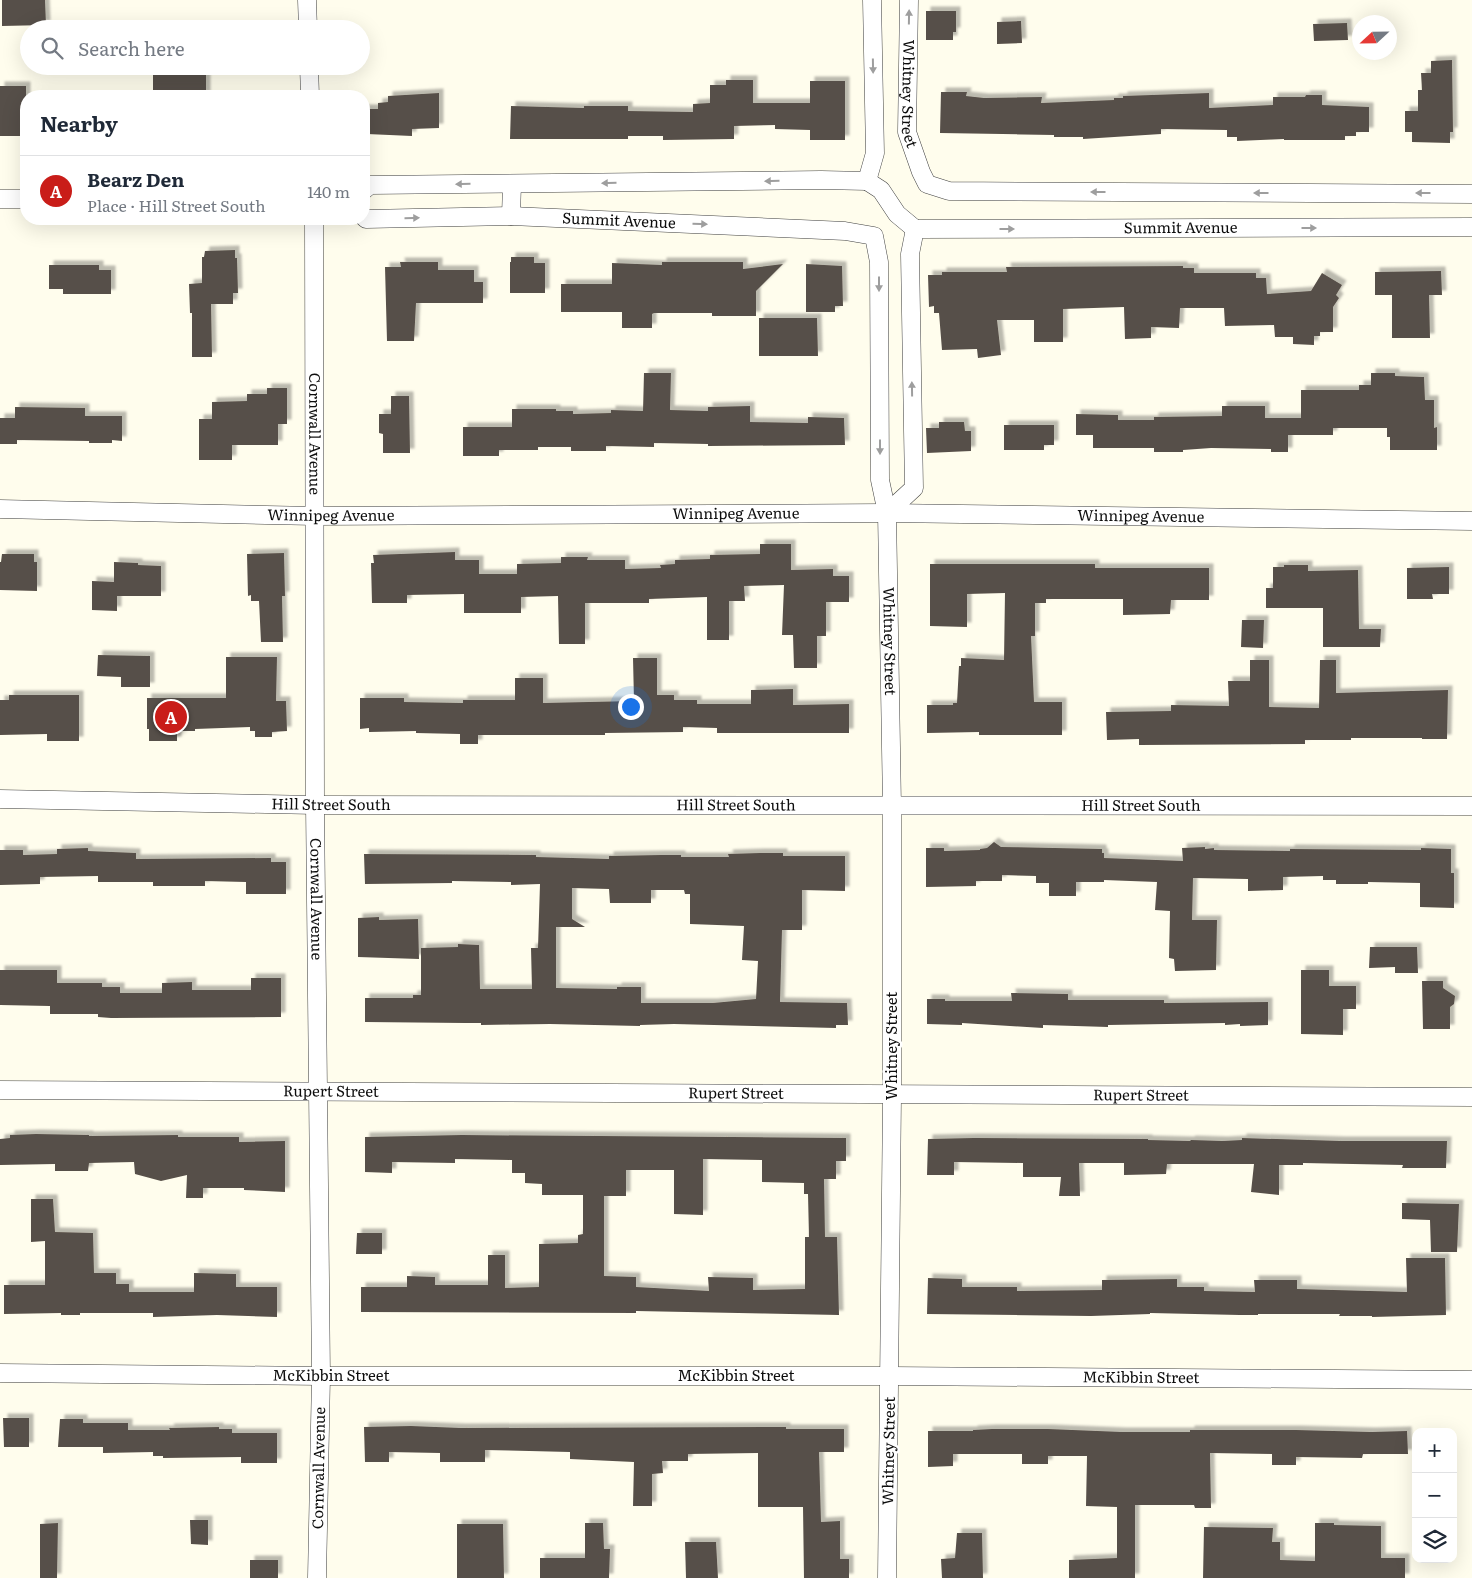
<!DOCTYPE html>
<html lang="en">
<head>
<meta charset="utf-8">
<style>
  body { margin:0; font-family:Literata,serif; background:#f2f2f3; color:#1f2937 }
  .controls { position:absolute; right:15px; bottom:15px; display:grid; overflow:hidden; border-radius:10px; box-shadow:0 5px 20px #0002 }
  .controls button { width:45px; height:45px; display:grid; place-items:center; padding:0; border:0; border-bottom:1px solid #e0e1e3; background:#fff; color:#1f2937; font:25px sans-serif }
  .compass { position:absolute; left:1352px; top:15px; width:45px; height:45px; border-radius:50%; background:#fff; box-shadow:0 5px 20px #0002; rotate:248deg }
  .you { position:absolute; left:630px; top:706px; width:18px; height:18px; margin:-12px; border:4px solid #fff; border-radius:50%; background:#1a73e8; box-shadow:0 0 0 8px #1a73e833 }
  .badge { display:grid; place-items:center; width:32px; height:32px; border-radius:50%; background:#c91d19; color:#fff; font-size:16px; font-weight:700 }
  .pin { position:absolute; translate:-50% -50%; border:2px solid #fff; box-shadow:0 1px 5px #0006 }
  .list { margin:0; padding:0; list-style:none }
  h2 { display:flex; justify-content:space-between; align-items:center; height:65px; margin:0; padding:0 20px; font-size:21px }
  h2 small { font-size:16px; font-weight:400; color:#747a83 }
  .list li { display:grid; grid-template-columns:32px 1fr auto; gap:15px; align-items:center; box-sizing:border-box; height:70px; padding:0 20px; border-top:1px solid #e0e1e3 }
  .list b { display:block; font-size:19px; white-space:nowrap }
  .list p { margin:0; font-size:16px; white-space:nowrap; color:#747a83 }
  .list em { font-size:16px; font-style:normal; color:#747a83 }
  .icon { flex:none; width:28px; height:28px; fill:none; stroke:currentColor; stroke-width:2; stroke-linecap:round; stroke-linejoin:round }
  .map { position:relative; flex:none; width:1472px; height:1578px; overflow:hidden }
  .search { position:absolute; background:#fff; box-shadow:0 5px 20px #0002; left:20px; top:20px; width:350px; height:55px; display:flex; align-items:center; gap:12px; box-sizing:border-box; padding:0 18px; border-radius:28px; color:#747a83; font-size:19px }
  .panel { position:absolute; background:#fff; box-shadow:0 5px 20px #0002; left:20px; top:90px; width:350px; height:135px; border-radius:20px }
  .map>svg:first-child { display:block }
  .building { fill:#574f48; fill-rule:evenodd; filter:url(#shadow) }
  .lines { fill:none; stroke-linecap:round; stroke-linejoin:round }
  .minor-casing { stroke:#404040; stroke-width:19 }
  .minor { stroke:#fff; stroke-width:18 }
  .oneway { fill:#9e9e9e }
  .labels { text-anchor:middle; stroke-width:5; stroke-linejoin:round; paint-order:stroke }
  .street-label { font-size:15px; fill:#0d0d0d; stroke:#fff }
</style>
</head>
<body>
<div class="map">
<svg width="1472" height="1578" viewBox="0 0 1472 1578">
  <defs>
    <filter id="shadow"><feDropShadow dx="4.5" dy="-4.5" stdDeviation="1" flood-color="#0004"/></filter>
  </defs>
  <rect width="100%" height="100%" fill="#fffded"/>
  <!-- building -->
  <path class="building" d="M2 0H45L46 25 2 26Z
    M926 11H956V32H953V40H926Z
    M1021 21 1022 43 997 44V22Z
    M1347 23 1348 40 1314 41 1313 24Z
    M1452 60 1453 132H1450V143L1412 142V132H1405V111H1418V90H1422L1421 73H1431V61Z
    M189 72H206V96H153V75L189 74Z
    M726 80H753V103H810V81H845V140H810V130L775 129V125L734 126V139L663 140V136H628V139H510L511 106 584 108V106H628V111L693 112V104L710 103V85H726Z
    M0 86H26V136H0Z
    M941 92H967L966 96 984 98 1042 97 1041 103 1114 100V98H1123V96L1209 93V108L1273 105V97H1305L1306 95H1322V105L1369 107V132H1356V136H1345V140H1284V139L1237 141V137H1227V130L1161 129V134L1083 139V137H1054V135L940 133Z
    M439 93V128L412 129V136L367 134V130H364V109H378V103L388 102V96Z
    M235 250V258H237L238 293H233V304H211L212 357H192V313H190L189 284 202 283V257H204L205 251Z
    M511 257H534V263H545V293H510V262H511Z
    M400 262H438V270H474V282H483V303H416L414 341H387L385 267H401Z
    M662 262H743V269L783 264 756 291V316H712V313H654L652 314V328H622V312H561V284H612V263L662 265Z
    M806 264 842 266 843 306H835V312H806Z
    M49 265H99V270H111V294H63V289H49Z
    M1183 266V268H1194V273H1256V278H1266L1267 294 1311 291 1322 273 1342 285 1336 295 1339 298 1333 307V332H1320V336H1314V345L1293 344V337H1275L1274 325 1225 326 1224 308H1180L1179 328 1151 327V338L1125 339 1124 307 1063 309V342H1034V320H997L1001 355 978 358 977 349 942 350 939 313H934V306L929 307 928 275H942V272H1007L1006 267Z
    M1441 271 1442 295H1429L1430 338H1392V295H1375V272Z
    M759 318H817L818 356H759Z
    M644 373H671L670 410 708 411V407L750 406V422L808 423V417L844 418 845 445 708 446V444L654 443V447L606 446V451H571V447H538V450H499V456H463V427H512V409H556V411H573V414L611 413V410L643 411Z
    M1371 373H1395V376L1424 377 1425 400H1434V428L1437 427V450H1390V437H1387V428H1333V435H1288V452H1271V449L1211 448 1183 450V452H1154V448H1093V435H1076V414L1118 415V420H1154V417L1222 416V406H1265V418H1301V390H1359V385H1371Z
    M267 388H287V424H278V445H232V460H199V419H212V402L247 401V394H267Z
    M391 396H409L410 453H383V434L379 433V414H391Z
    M15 407 85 408V416H122V441L112 440V443H89V441L17 440V444H0V418H15Z
    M939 422H964L965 431H971V451L927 453 926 428H939Z
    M1004 425H1054V445H1044V450H1004Z
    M760 544H791V570L833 569V576H849V602H826V636H817V668H794L793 635H782L784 585 744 586 745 601H729V640H707V597L649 599V603H585V644H559L558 596 521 597V613H464V594L407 595V603H372L371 563H374L373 555 455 552V560H479V574H517V564L561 563V557H588L587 560H625V569L661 568 660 565 675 564V560L710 559V555L760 554Z
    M284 553 285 596H282L283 642H261L259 601H251V595L248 596 247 554Z
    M2 554H34V562H37V591L0 590V562H1Z
    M114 562 138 563V565L161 566V596H117V611L92 610V581L114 582Z
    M930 564H1095V568H1209V600H1171L1170 614 1123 615V599H1046V603H1035V636H1031L1034 702H1062V735H979V732L927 733V705H953V703H957L959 666H961V658L1004 660 1005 593 967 594V627L930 626Z
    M1284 565H1308V571L1358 570 1359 629H1381L1380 647H1323V608H1266V588H1273V567H1284Z
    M1449 567V594H1432L1433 599H1407V568Z
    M1242 620H1264L1263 648 1241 647Z
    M98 655 150 656V687H121V677L97 676Z
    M226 657H277L276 701H286L287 731 272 732V737H255V731H250V727L195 729V731H177V741H149V729H147V698H226Z
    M633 658H657V695H674V700H697V704H751V690L793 689V705L849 704V733H717V728L683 727V732L605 733V735H478V744H460V734L416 733V731L369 732V728L360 729V698H404V702L463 703V700H515V678H543V703L634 701Z
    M1250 660H1269V707L1319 708 1320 660H1336V693L1448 690 1447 739H1422V738H1351V740H1305V744L1139 745V739L1107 740 1106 712 1171 711V705L1229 706 1228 681H1250Z
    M9 695H79V741H47V734L0 735V700H9Z
    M994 842 1001 847 1102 849V853H1104V858L1183 861 1182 848 1205 847V849L1214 848V850L1290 851V849L1421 850V848L1451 849V873H1454V908L1420 907V883L1368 882V884H1336V880H1323V876L1283 877V890L1248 891V879L1193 878 1192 920H1217L1216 970 1175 971 1174 959 1169 958 1170 911 1155 910 1157 882 1104 880V882H1076V896H1049V883H1036V876L1002 875V881H976V886L926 887V848H944V851L980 850V849L987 848Z
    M88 848V851L136 853V859L271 858V862H286V894H246V882L205 881V886H153V882H98V876L40 877V884L0 885V850H23V855L57 854V849Z
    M760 853H783V856H845V891L802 890V930H782L780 1002 847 1003 848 1025H836V1028L674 1024 640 1025V1026L550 1024 481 1025V1023H465L365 1022V998H413V995H421V948L458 947V944L479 945 480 989H532L531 948H538L540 884 511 885V882L452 881V883L365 884 364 854 536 855V857L609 859V856L661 855H681V857H729L728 854ZM572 888 609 889 610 903H651V890H684L685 894H690V924L744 926 742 960 758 961 756 999 713 1003H641V987H617V989L556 988V927H585L572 919Z
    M379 917V920L418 919 419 959 358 957V918Z
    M1370 947H1417L1418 973H1395V967L1369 968Z
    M0 970H57V983H102V987H120V993H162V983L192 982V990H251V978H281V1017L111 1018 98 1017V1014H50V1006L0 1005Z
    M1301 970H1329V986H1356V1009H1343V1035L1301 1034Z
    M1422 981H1443V988L1455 996 1454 1004 1450 1007V1029H1423Z
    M1011 993 1068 994V1000H1164V1003L1268 1002V1025L1240 1026V1024L1225 1025V1023L1108 1025V1027L1043 1025V1028L962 1023V1025L927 1024V999H945V1001H1012Z
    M36 1134 89 1135V1136L178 1135V1137H239V1142L285 1141V1192L244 1190V1188H203V1198H186L187 1175 161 1181 135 1174 134 1162 89 1163 88 1171H55V1164L0 1165V1139L10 1138V1135Z
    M462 1135 846 1138V1161H836V1179H824L825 1237H837L839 1315 636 1311V1313L361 1312V1287H407V1276L435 1277V1285H488V1255H505V1288L539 1287V1244L578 1243V1235L583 1234V1195H542V1184L525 1183V1173H512V1160L455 1159V1163L392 1162V1173L365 1172V1137ZM703 1159 762 1160V1182L804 1183V1194H808L809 1237H805V1289L753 1290V1278L708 1277 709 1291 636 1287V1277L604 1276V1196H626V1170H674V1214L703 1215Z
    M974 1138 1148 1139V1140L1190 1141 1191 1140 1223 1141 1242 1140V1138L1341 1141H1447L1446 1168H1402L1403 1165 1303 1163V1165H1279V1195L1251 1192 1254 1164H1167L1166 1174 1124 1175V1163H1079L1080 1196H1059L1061 1177H1023V1163L954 1162V1175H927L928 1139Z
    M31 1199H53L55 1232 93 1233 94 1273H116V1284H129V1292H194V1273L236 1274V1287H277V1317L217 1315 153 1317V1313H80V1315H61V1313L4 1314V1285H45V1241L31 1242Z
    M1402 1203 1459 1204 1457 1252H1431L1430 1220 1402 1219Z
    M357 1233H382V1254H356Z
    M1406 1258H1445L1446 1315 1372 1317V1316H1339L1340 1314H1258V1315H1240L1150 1313V1314L1091 1316 927 1314 928 1278 962 1279V1287H1017V1291L1102 1290V1280L1177 1279V1287H1204V1291L1255 1292 1254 1280H1297V1289L1407 1292Z
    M3 1418H29V1447H4Z
    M60 1419H83V1423H128V1430H170L169 1428 219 1427V1429H232V1433H277V1463H241V1457L163 1458V1456H153V1452L103 1453V1447H58Z
    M411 1426 461 1428 786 1427V1429H844V1452H819L821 1522 840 1521V1559H849V1578H804L803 1507H758V1453L688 1454V1461H662L663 1473 652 1474V1506H633L634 1462 570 1459V1452L485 1450V1462H440V1453L389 1452V1462H365L364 1427Z
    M992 1429H1048L1122 1432H1190V1430H1296L1371 1432 1407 1431 1408 1454H1363L1362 1458 1296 1457V1465H1272V1454L1210 1453 1211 1508H1195L1194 1505H1135V1578H1069V1560L1117 1558V1507L1086 1506 1087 1456H1048V1464H1022V1454H953V1466L928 1467V1431H973V1430Z
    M190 1520H208V1545L191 1544Z
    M58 1523 57 1578H40V1524Z
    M585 1523H603L604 1549H610L609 1578H540V1558H585Z
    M1315 1523H1334V1525L1381 1526V1558H1405V1578H1203L1204 1527 1273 1528 1272 1542H1280V1560L1315 1561Z
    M457 1524H503L504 1578H457Z
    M957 1533H982L983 1578H942L941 1559 955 1558Z
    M685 1542H716L718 1578H686Z
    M250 1560H278V1578H250Z"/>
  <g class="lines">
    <defs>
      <g id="minor">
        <path d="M307 0 308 29"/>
        <path id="s1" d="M909 0 907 132 921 172 927 184 949 191 1472 194"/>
        <path d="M309 66 310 96"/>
        <path d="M867 181 875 153 872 0"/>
        <path d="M867 181 881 190 897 214 915 229"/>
        <path d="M364 190 370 185 821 180 867 181"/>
        <path d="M0 199H26"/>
        <path d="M511 216 512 184"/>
        <path id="s2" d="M364 217 366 219 511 216 845 231 874 236 879 262 880 480 887 513 892 806V1096L887 1578"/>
        <path id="s3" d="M314 219 315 805 321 1376 317 1578"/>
        <path id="s4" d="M0 509 315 516 887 513 1472 521"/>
        <path id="s5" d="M887 513 914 488 910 254 915 229 1472 227"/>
        <path id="s6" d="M0 799 315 805 1472 806"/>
        <path id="s7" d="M0 1090 1472 1097"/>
        <path id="s8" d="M0 1373 321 1376H890L1472 1380"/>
      </g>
    </defs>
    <!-- minor casing -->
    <use href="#minor" class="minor-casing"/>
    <!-- minor -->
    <use href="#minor" class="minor"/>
  </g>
  <!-- one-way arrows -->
  <defs><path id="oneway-solid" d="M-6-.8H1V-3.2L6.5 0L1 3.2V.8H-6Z" transform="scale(1.25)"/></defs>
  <g class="oneway">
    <use href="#oneway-solid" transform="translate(909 17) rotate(-89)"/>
    <use href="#oneway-solid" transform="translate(873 66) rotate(89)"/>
    <use href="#oneway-solid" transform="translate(772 181) rotate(179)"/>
    <use href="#oneway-solid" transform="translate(609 183) rotate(179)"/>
    <use href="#oneway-solid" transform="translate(463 184) rotate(179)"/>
    <use href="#oneway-solid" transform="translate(1098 192) rotate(-180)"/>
    <use href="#oneway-solid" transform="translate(1261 193) rotate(-180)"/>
    <use href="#oneway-solid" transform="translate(1423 193) rotate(-180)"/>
    <use href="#oneway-solid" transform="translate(412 218) rotate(-1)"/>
    <use href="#oneway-solid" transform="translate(700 224) rotate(2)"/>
    <use href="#oneway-solid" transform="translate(1309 228)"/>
    <use href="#oneway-solid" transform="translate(1007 229)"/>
    <use href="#oneway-solid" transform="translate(879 284) rotate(90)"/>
    <use href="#oneway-solid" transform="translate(912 389) rotate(-91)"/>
    <use href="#oneway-solid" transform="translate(880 447) rotate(90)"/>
  </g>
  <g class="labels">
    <!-- street labels -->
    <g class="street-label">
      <text dy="5" stroke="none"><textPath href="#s1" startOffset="94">Whitney Street</textPath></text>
      <text dy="5" stroke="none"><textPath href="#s2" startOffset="256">Summit Avenue</textPath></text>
      <text dy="5" stroke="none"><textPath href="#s5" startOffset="562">Summit Avenue</textPath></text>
      <text dy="5" stroke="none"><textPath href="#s3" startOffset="215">Cornwall Avenue</textPath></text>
      <text dy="5" stroke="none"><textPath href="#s4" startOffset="736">Winnipeg Avenue</textPath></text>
      <text dy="5" stroke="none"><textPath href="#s4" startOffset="331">Winnipeg Avenue</textPath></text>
      <text dy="5" stroke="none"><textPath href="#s4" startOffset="1141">Winnipeg Avenue</textPath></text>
      <text dy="5" stroke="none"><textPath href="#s2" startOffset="918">Whitney Street</textPath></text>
      <text dy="5" stroke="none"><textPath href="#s6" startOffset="331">Hill Street South</textPath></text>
      <text dy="5" stroke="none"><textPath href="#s6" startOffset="736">Hill Street South</textPath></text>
      <text dy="5" stroke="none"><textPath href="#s6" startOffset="1141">Hill Street South</textPath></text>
      <text dy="5" stroke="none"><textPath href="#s3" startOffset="680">Cornwall Avenue</textPath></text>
      <text transform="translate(892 1046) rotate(-90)" y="5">Whitney Street</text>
      <text dy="5" stroke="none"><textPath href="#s7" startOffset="331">Rupert Street</textPath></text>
      <text dy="5" stroke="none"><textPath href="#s7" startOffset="736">Rupert Street</textPath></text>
      <text dy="5" stroke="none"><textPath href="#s7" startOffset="1141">Rupert Street</textPath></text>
      <text dy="5" stroke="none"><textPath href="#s8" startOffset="331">McKibbin Street</textPath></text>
      <text dy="5" stroke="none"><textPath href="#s8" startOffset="736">McKibbin Street</textPath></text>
      <text dy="5" stroke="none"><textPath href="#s8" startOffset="1141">McKibbin Street</textPath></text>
      <text transform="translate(889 1451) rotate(-89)" y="5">Whitney Street</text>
      <text transform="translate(319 1468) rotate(-89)" y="5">Cornwall Avenue</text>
    </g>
  </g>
</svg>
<div class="controls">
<button>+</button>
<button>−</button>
<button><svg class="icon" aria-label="layers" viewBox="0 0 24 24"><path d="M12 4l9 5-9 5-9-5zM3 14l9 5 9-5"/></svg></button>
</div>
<svg class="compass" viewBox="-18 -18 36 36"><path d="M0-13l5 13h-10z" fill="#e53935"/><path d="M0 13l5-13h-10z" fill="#747a83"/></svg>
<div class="you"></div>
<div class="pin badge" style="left:171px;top:717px">A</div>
<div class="search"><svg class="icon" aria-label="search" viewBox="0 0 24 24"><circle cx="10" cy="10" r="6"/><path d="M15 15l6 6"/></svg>Search here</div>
<section class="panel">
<h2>Nearby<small></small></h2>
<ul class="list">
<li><span class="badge">A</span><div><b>Bearz Den</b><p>Place · Hill Street South</p></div><em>140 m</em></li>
</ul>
</section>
</div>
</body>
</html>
